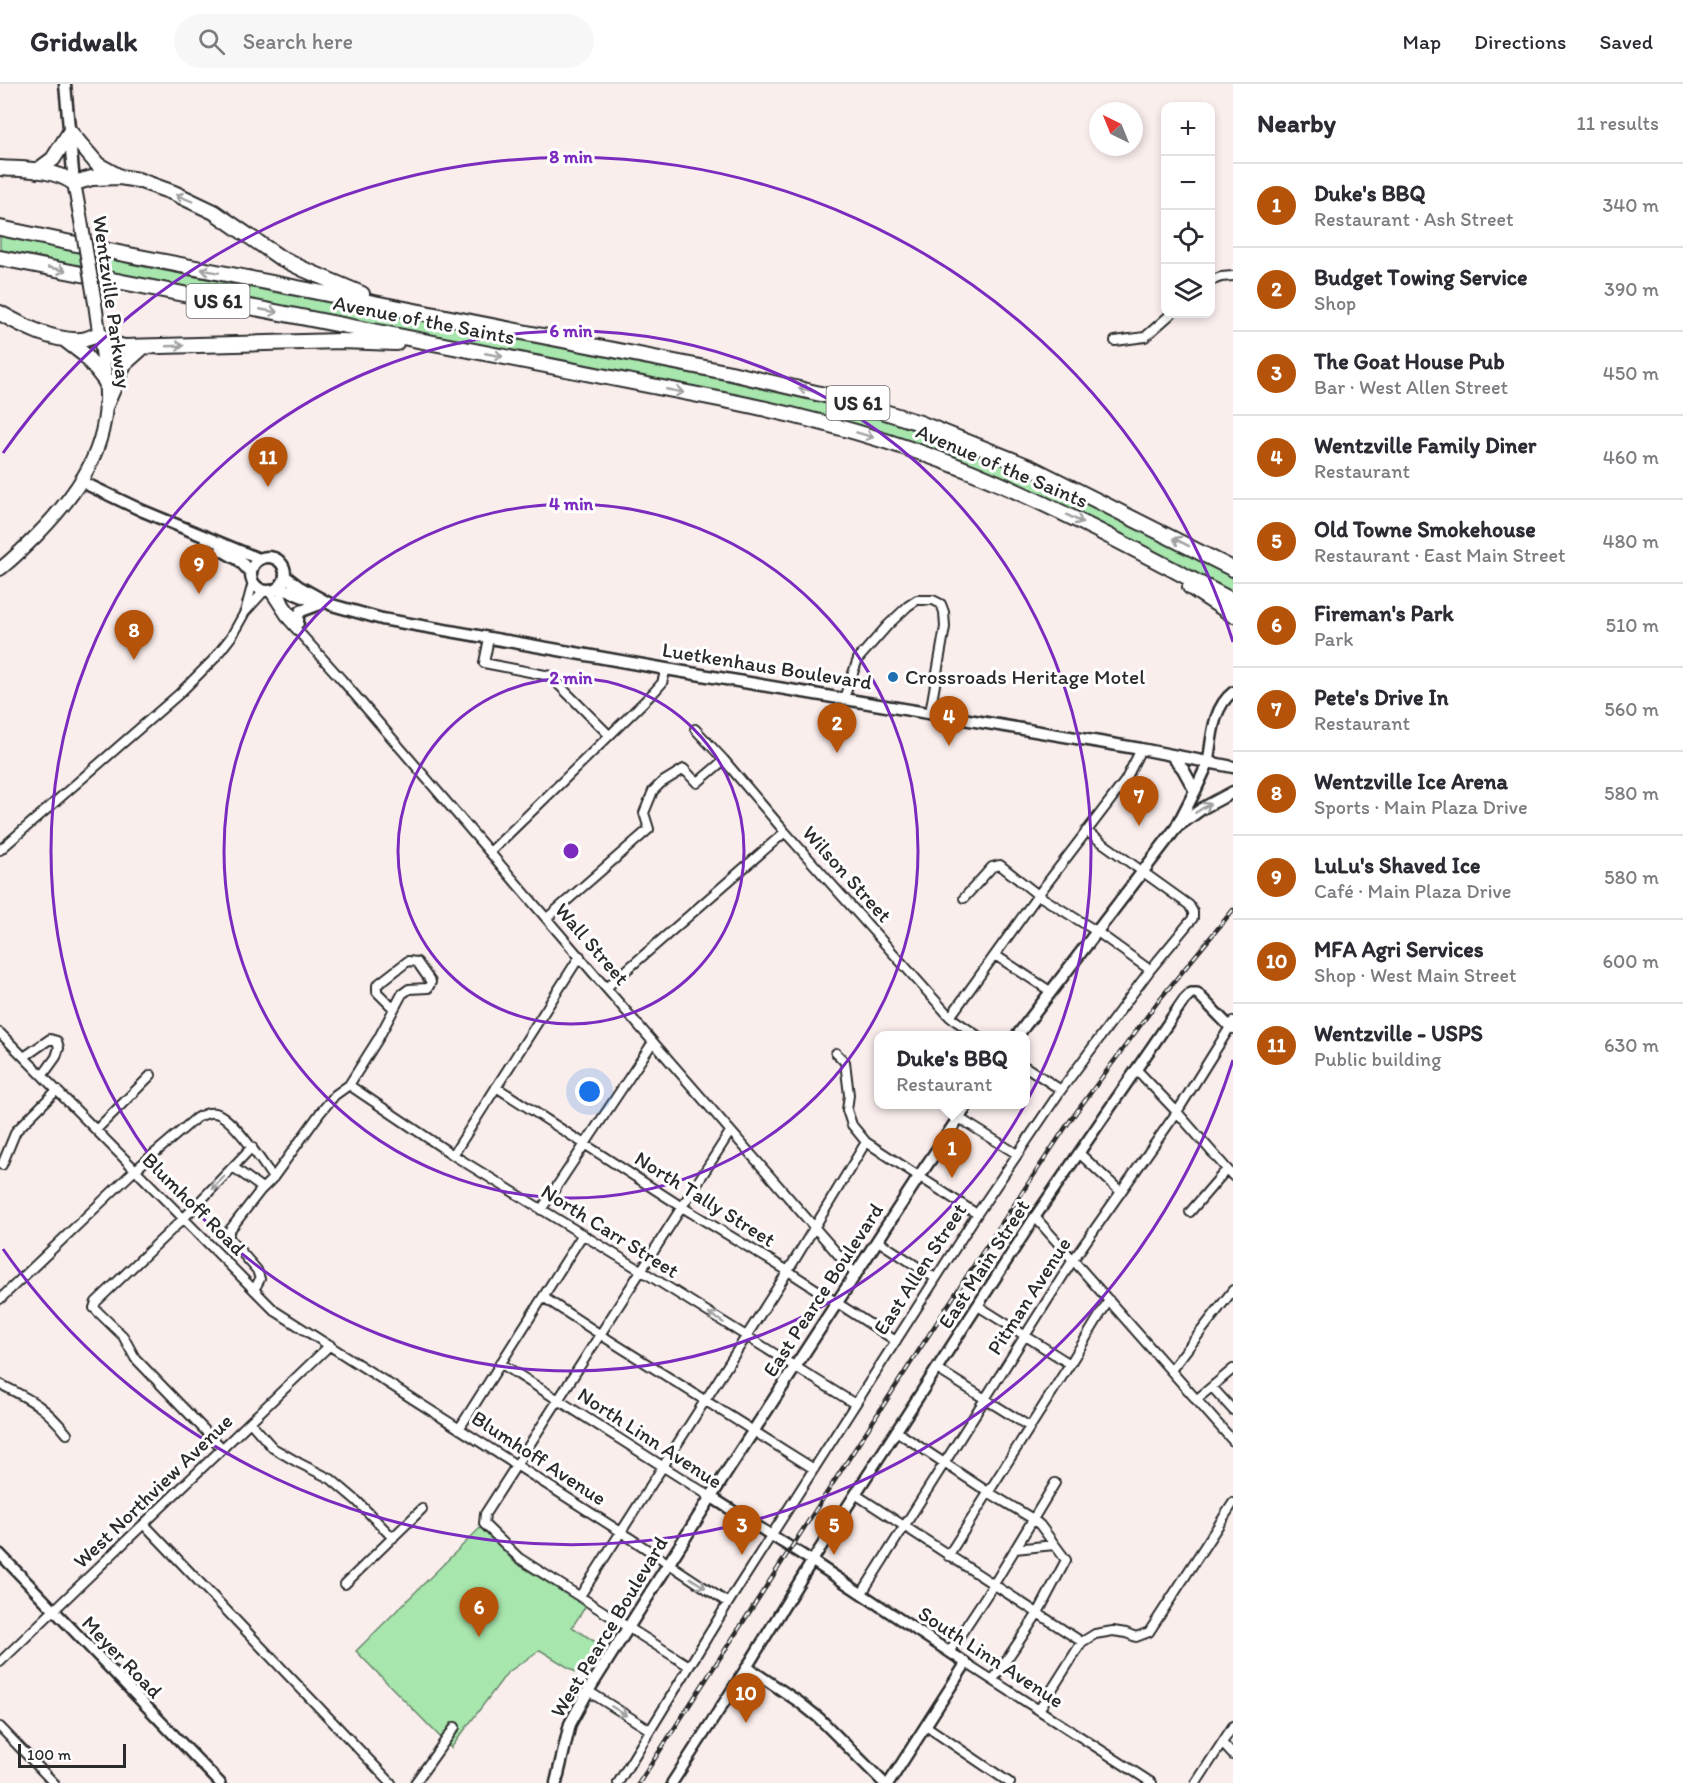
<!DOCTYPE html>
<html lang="en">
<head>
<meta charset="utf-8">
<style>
  body { margin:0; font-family:Itim,sans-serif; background:#f7f7f7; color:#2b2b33 }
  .controls { position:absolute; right:18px; top:18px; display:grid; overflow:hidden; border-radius:12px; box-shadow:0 3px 9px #0003 }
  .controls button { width:54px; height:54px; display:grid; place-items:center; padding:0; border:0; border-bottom:2px solid #e1e1e2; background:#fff; color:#2b2b33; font:30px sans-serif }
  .compass { position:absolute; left:1089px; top:18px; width:54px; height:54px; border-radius:50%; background:#fff; box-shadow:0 3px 9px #0003; rotate:317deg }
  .scale { position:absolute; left:18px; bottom:15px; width:108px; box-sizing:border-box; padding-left:6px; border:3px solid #2b2b2b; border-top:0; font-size:16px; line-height:21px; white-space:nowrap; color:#2b2b2b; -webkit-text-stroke:4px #fff; paint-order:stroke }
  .you { position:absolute; left:590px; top:1008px; width:21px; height:21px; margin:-15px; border:4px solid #fff; border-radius:50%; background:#1a73e8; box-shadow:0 0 0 9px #1a73e833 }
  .badge { display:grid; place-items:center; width:39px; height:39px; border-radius:50%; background:#b45309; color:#fff; font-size:20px; font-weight:700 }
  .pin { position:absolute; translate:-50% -50px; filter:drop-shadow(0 2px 3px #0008) }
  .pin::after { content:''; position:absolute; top:32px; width:21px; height:18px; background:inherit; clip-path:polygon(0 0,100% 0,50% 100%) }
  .popup { position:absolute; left:874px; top:947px; width:156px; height:78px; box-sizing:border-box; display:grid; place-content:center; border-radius:12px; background:#fff; filter:drop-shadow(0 2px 4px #0005); font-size:20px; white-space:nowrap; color:#7c7c81 }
  .popup b { font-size:22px; color:#2b2b33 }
  .popup::after { content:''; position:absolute; left:50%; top:100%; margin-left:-12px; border:12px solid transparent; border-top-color:#fff }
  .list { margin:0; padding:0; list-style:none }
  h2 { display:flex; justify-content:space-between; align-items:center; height:78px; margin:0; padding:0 24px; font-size:26px }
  h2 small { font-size:20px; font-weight:400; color:#7c7c81 }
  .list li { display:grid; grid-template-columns:39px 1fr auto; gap:18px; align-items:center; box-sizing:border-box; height:84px; padding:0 24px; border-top:2px solid #e1e1e2 }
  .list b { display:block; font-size:22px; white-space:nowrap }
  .list p { margin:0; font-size:20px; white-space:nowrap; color:#7c7c81 }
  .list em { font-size:20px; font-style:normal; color:#7c7c81 }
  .icon { flex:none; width:33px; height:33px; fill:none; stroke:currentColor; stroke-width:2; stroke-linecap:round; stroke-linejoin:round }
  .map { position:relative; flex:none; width:1233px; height:1699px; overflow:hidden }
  header { display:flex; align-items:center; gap:36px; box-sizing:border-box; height:84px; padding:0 30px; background:#fff; border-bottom:2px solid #e1e1e2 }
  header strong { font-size:28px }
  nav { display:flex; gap:33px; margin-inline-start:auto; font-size:21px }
  .search { width:420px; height:54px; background:#f7f7f7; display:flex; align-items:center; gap:15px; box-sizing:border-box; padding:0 21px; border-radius:33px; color:#7c7c81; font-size:22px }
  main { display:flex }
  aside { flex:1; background:#fff }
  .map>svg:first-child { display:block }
  .green { fill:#a7e6ad; stroke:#69886c; stroke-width:1.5 }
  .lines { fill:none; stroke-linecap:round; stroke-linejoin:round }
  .minor-casing { stroke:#2b2b2b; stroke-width:12 }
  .tertiary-casing { stroke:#2b2b2b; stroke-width:14 }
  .secondary-casing { stroke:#2b2b2b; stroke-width:15 }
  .primary-casing { stroke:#2b2b2b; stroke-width:16 }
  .motorway-casing { stroke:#2b2b2b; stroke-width:18 }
  .minor { stroke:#fff; stroke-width:8 }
  .tertiary { stroke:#fff; stroke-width:9 }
  .secondary { stroke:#fff; stroke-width:10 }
  .primary { stroke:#fff; stroke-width:12 }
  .motorway { stroke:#fff; stroke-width:14 }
  .rail-casing { stroke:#2b2b2b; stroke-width:4.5 }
  .rail { stroke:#fff; stroke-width:2; stroke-dasharray:7; stroke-linecap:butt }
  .primary-bridge-casing { stroke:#2b2b2b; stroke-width:16; stroke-linecap:butt }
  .primary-bridge { stroke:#fff; stroke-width:12 }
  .oneway { stroke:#a0a0a0 }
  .ring { fill:none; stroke:#7b2cbf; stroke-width:3 }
  .poi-dot { fill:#1f6fb2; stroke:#fff; stroke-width:2 }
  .labels { text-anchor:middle; stroke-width:6; stroke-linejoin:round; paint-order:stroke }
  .shield { fill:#fff; stroke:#6b6b6b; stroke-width:1.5 }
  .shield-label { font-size:20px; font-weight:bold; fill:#2b2b2b }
  .street-label { font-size:21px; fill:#2b2b2b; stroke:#fff }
  .poi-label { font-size:21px; fill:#2b2b2b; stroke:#fff; text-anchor:start }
  .centre { fill:#7b2cbf; stroke:#fff; stroke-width:3 }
  .ring-label { font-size:18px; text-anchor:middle; font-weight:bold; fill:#7b2cbf; stroke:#fff; stroke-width:6; stroke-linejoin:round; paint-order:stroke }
</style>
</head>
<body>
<header>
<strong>Gridwalk</strong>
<div class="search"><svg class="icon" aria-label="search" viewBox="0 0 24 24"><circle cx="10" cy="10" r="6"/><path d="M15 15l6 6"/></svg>Search here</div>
<nav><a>Map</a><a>Directions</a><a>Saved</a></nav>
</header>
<main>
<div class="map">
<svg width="1233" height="1699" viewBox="0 0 1233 1699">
  <rect width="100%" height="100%" fill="#faeeed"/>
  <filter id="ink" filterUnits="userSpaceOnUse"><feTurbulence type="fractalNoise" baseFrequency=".0167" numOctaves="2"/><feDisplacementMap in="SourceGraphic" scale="12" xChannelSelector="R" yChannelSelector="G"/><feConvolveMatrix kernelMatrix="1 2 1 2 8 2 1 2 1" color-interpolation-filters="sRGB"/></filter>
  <g filter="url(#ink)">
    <!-- green -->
    <path class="green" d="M0 149 131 176 130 180 765 304 820 317 884 335 997 377 1052 402 1233 493V509L912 361 44 178 45 174 0 166Z
      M482 1442 514 1478 586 1522 572 1543 605 1564 585 1594 540 1566 507 1589 451 1664 356 1567Z"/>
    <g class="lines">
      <defs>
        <path id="minor" d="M1210 197 1221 193 1233 192
          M1115 257 1145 253 1171 230
          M278 504 285 520 298 538
          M269 507 288 536 342 596 606 904 856 1191
          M246 527 265 506
          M489 554 484 579 550 592 609 651
          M844 614 858 575 888 541 908 522 917 516H933L941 520 944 528 945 543 930 629
          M695 645 724 676 785 748 950 933 978 952
          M0 766 179 610 213 576 231 553 245 528 253 498
          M490 768 654 608 662 599 666 585
          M964 814 992 783 1000 781 1038 811 1096 847 1150 886
          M547 834 649 745 644 729 653 707 661 699 684 685 697 699 724 676
          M995 871 1050 907
          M606 904 785 748
          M950 933 1038 811 1125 697 1141 665
          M0 949 275 1227 621 1448 728 1519
          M836 969 845 978 849 1011 847 1026 852 1041 866 1058 977 1130
          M24 973 50 955 57 957 59 964 56 973 43 991
          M1026 983 1061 1006
          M1136 985 1177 1028 1233 1092
          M349 1001 453 1071 642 1187 855 1320
          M496 1003 682 1123 788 1187 896 1257
          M959 1034 1017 1070
          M96 1046 151 991
          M1079 1069 1120 1107
          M453 1071 580 872
          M2 1081 16 1047 57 1006
          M233 1083 262 1104
          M541 1126 653 958
          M1190 1128 1227 1085
          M1035 1133 1233 1357
          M878 1157 935 1194
          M254 1206 260 1195 257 1186 229 1154V1147L260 1107 273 1094 320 1029 335 1011 349 1001 378 955 402 910 409 905 428 904 431 898 417 878 408 877 377 901V908L394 925
          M543 1213 601 1251 814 1385
          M0 1215 135 1086 196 1034C202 1031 208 1028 215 1029 232 1032 263 1079 273 1094
          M978 1222 1070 1280
          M500 1279 711 1413
          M937 1285 1030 1343
          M1171 1286 1233 1206
          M0 1300C31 1316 45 1322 67 1350
          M1212 1303 1233 1326
          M1196 1316 1233 1285
          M250 1338 273 1364 299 1379 331 1395 357 1417 393 1454
          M459 1345 583 1150
          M896 1347 988 1408 1033 1435 1040 1441 1066 1476 1038 1529 993 1596
          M223 1365 135 1274 123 1252 94 1224 96 1218 184 1134 252 1063
          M855 1410 1082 1558
          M144 1440 391 1699
          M1015 1465 1054 1461
          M948 1472 1070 1280 1109 1216
          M345 1500 422 1425
          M862 1509 1073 1176 1177 1028 1230 943 1233 945
          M580 1512 788 1187 866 1058
          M949 1568 994 1500 1055 1399
          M0 1578 330 1261
          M966 1579 1152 1699
          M689 1582 519 1474 484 1440 485 1430 730 1048
          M588 1607 650 1646
          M1039 1626 1082 1558 1095 1550 1113 1547 1126 1549 1136 1553 1149 1548 1233 1419
          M926 1642 1010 1699
          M0 1643 54 1699
          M1222 1659 1233 1671
          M415 1699 455 1643
          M618 1699 728 1519 977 1130 1061 1006 1150 886 1193 834V828L1189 821 1086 747
          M1196 1699 1233 1642"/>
        <path id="tertiary" d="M1208 679C1212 655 1212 624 1233 608
          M711 1413 812 1477 966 1579 889 1699
          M0 1470 220 1699
          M747 1583 799 1618 819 1634 884 1699
          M672 1699 747 1583 812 1477 1035 1133 1184 916 1191 909H1197L1230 943 1233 938"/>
        <path id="secondary" d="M65 0 74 99
          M82 398 143 427 259 475
          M221 466 239 476 251 489
          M251 490a17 17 0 1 1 34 0a17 17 0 1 1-34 0Z
          M285 492 298 502 332 521 382 535 666 585 1141 665 1233 683
          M279 503 318 519
          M298 539V532L301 527 320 520
          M1172 672 1183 685 1195 707
          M1178 742 1203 724 1233 708
          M1017 952 1176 744 1195 707 1208 679
          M556 1699 570 1640 588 1607 728 1386 920 1091 968 1020"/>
        <path id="primary" d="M74 99 80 131
          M0 485C13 475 25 463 37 451 73 414 104 373 106 319 107 286 99 252 95 219"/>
        <path id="motorway" d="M0 84C25 86 53 84 74 99L92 94 120 93 138 96 174 109 214 128 279 173 303 185 362 210
          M37 87 53 75 70 48 98 81 118 92
          M0 144 119 169 731 289 846 316 920 339 1030 383 1233 485
          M0 174 734 318C825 337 915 362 1000 400 1080 435 1156 477 1233 517
          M0 229C23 242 54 258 81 256 87 256 93 252 99 250L113 260 124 263 341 257 396 259
          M64 255 85 271 106 298
          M106 321 124 280 143 263
          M1190 503 1233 531"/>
      </defs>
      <!-- minor casing -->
      <use href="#minor" class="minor-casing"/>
      <!-- tertiary casing -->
      <use href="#tertiary" class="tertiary-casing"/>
      <!-- secondary casing -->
      <use href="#secondary" class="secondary-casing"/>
      <!-- primary casing -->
      <use href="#primary" class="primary-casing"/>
      <!-- motorway casing -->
      <use href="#motorway" class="motorway-casing"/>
      <!-- minor -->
      <use href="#minor" class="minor"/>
      <!-- tertiary -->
      <use href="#tertiary" class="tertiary"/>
      <!-- secondary -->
      <use href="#secondary" class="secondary"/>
      <!-- primary -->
      <use href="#primary" class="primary"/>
      <!-- motorway -->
      <use href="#motorway" class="motorway"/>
      <defs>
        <path id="rail" d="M639 1699 976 1178 1069 1038 1159 916 1233 826"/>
      </defs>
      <!-- rail casing -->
      <use href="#rail" class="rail-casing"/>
      <!-- rail -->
      <use href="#rail" class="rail"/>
      <defs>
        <path id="primary-bridge" d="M80 131 95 219"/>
      </defs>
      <!-- primary-bridge casing -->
      <use href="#primary-bridge" class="primary-bridge-casing"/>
      <!-- primary-bridge -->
      <use href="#primary-bridge" class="primary-bridge"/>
    </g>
    <!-- one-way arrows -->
    <defs><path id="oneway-shaft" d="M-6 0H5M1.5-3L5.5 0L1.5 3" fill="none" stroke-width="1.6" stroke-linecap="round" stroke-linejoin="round" transform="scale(1.5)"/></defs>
    <g class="oneway">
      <use href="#oneway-shaft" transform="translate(184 114) rotate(-157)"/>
      <use href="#oneway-shaft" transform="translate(57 185) rotate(11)"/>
      <use href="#oneway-shaft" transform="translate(210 187) rotate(-169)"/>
      <use href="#oneway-shaft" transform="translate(269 227) rotate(11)"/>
      <use href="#oneway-shaft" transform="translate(175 262) rotate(-2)"/>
      <use href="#oneway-shaft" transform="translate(494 271) rotate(11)"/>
      <use href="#oneway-shaft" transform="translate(807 306) rotate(-166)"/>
      <use href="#oneway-shaft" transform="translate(675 307) rotate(11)"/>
      <use href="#oneway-shaft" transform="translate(865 351) rotate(17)"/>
      <use href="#oneway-shaft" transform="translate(1075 435) rotate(27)"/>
      <use href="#oneway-shaft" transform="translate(1181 458) rotate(-153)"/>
      <use href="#oneway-shaft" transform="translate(1203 724) rotate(-32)"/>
      <use href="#oneway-shaft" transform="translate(218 1099) rotate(134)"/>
      <use href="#oneway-shaft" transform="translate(716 1234) rotate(-148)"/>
      <use href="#oneway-shaft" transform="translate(698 1499) rotate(33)"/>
      <use href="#oneway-shaft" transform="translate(619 1627) rotate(32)"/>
    </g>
  </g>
  <!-- distance rings -->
  <g class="ring">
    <circle cx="571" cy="767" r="173"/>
    <circle cx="571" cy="767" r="347"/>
    <circle cx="571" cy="767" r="520"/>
    <path d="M1233 976A694 694 0 0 1 3 1165M3 369A694 694 0 0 1 1233 558"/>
  </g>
  <!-- markers -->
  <circle class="poi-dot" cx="893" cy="593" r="6"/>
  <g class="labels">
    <!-- shield labels -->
    <g class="shield">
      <rect x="186.5" y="200" width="63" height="34" rx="4.5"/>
      <rect x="826.5" y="302" width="63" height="34" rx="4.5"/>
    </g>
    <g class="shield-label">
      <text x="218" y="224">US 61</text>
      <text x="858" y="326">US 61</text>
    </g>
    <!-- street labels -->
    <g class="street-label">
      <text transform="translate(112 218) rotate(82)" y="7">Wentzville Parkway</text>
      <text transform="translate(424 236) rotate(11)" y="7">Avenue of the Saints</text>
      <text transform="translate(1002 382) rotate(23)" y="7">Avenue of the Saints</text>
      <text transform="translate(767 582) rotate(9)" y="7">Luetkenhaus Boulevard</text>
      <text transform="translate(847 790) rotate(48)" y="7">Wilson Street</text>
      <text transform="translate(592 860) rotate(49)" y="7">Wall Street</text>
      <text transform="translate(705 1115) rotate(32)" y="7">North Tally Street</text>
      <text transform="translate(194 1120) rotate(45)" y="7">Blumhoff Road</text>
      <text transform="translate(610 1147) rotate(32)" y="7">North Carr Street</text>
      <text transform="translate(984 1180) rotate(-57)" y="7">East Main Street</text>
      <text transform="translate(920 1185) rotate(-57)" y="7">East Allen Street</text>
      <text transform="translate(823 1206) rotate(-57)" y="7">East Pearce Boulevard</text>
      <text transform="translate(1029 1212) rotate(-57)" y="7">Pitman Avenue</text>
      <text transform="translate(650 1354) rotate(33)" y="7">North Linn Avenue</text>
      <text transform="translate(539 1374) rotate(33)" y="7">Blumhoff Avenue</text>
      <text transform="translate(153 1407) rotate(-44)" y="7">West Northview Avenue</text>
      <text transform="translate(609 1543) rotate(-59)" y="7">West Pearce Boulevard</text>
      <text transform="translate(122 1573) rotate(46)" y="7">Meyer Road</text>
      <text transform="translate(991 1573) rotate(33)" y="7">South Linn Avenue</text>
    </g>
    <!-- poi labels -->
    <g class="poi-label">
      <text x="905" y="600">Crossroads Heritage Motel</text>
    </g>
  </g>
  <circle cx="571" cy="767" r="9" class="centre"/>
  <g class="ring-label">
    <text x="571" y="79">8 min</text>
    <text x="571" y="253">6 min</text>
    <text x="571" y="426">4 min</text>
    <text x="571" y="600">2 min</text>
  </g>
</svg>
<div class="controls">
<button>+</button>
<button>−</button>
<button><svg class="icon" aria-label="locate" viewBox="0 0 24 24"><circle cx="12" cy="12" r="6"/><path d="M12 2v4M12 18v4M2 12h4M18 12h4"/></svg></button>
<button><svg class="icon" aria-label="layers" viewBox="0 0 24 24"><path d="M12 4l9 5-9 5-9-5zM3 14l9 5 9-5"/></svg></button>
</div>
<svg class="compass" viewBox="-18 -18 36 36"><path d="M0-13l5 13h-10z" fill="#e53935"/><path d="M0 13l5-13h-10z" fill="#7c7c81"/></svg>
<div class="scale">100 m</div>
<div class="you"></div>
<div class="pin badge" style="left:952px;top:1094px">1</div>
<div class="popup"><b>Duke's BBQ</b>Restaurant</div>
<div class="pin badge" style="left:837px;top:669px">2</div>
<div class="pin badge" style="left:742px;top:1471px">3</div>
<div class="pin badge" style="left:949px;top:662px">4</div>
<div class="pin badge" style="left:834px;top:1471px">5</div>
<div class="pin badge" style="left:479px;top:1553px">6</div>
<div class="pin badge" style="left:1139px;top:742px">7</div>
<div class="pin badge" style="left:134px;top:576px">8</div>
<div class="pin badge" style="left:199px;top:510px">9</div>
<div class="pin badge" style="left:746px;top:1639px">10</div>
<div class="pin badge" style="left:268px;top:403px">11</div>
</div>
<aside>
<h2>Nearby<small>11 results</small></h2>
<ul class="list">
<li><span class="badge">1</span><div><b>Duke's BBQ</b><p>Restaurant · Ash Street</p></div><em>340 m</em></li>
<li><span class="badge">2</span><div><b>Budget Towing Service</b><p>Shop</p></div><em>390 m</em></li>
<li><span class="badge">3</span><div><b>The Goat House Pub</b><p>Bar · West Allen Street</p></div><em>450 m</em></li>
<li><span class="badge">4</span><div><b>Wentzville Family Diner</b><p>Restaurant</p></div><em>460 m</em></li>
<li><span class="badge">5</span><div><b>Old Towne Smokehouse</b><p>Restaurant · East Main Street</p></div><em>480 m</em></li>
<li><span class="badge">6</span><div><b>Fireman's Park</b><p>Park</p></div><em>510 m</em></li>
<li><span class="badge">7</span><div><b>Pete's Drive In</b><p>Restaurant</p></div><em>560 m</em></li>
<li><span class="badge">8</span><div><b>Wentzville Ice Arena</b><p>Sports · Main Plaza Drive</p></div><em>580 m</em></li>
<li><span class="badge">9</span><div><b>LuLu's Shaved Ice</b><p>Café · Main Plaza Drive</p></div><em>580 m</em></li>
<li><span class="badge">10</span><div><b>MFA Agri Services</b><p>Shop · West Main Street</p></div><em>600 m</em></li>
<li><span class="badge">11</span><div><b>Wentzville - USPS</b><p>Public building</p></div><em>630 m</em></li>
</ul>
</aside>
</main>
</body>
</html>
